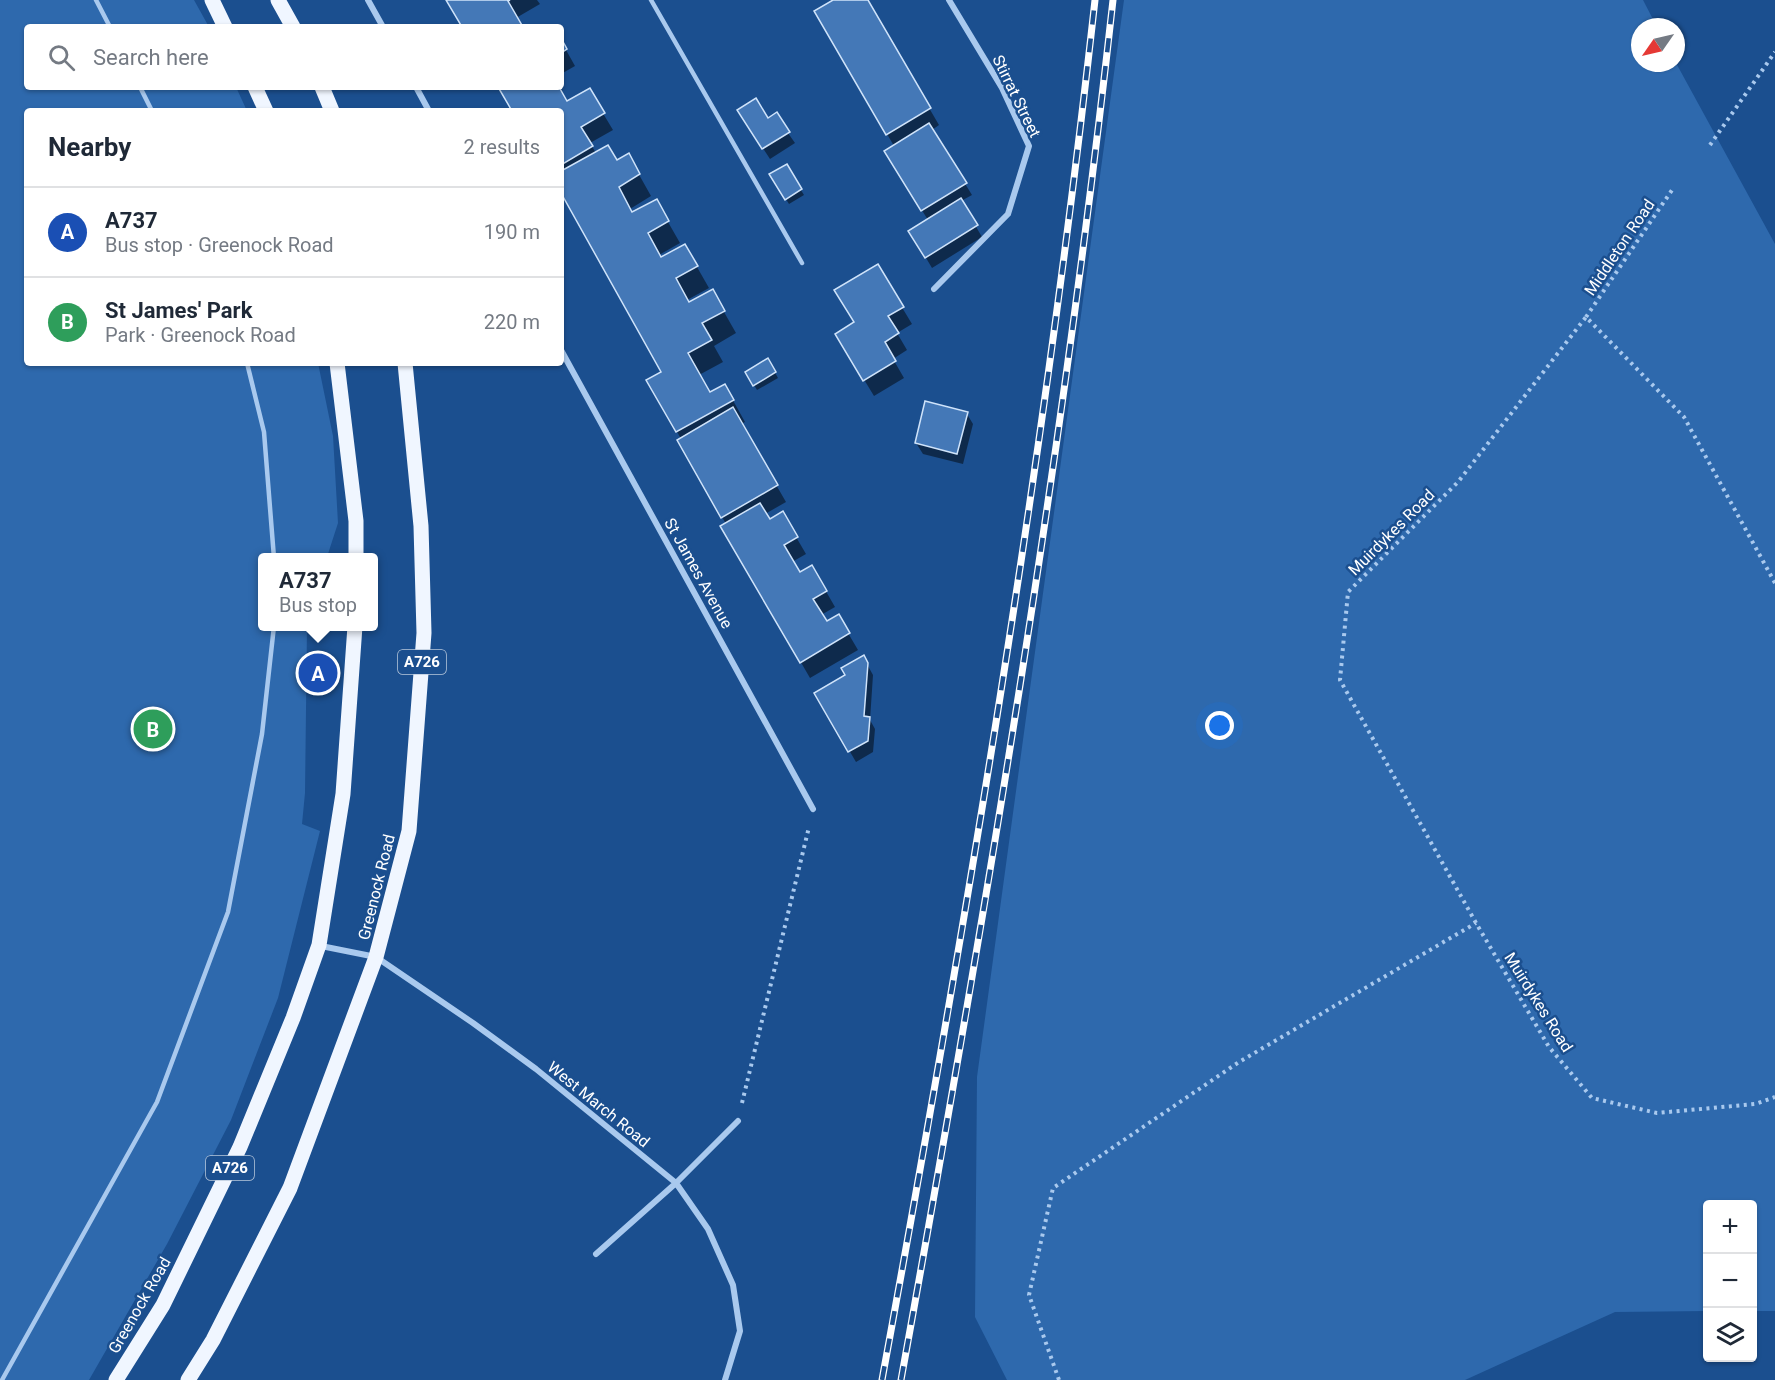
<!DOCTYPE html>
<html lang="en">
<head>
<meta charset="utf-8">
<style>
  body { margin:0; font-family:Roboto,sans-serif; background:#f6f6f7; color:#1f2937 }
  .controls { position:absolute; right:18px; bottom:18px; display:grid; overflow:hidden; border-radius:6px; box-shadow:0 2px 4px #0004 }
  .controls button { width:54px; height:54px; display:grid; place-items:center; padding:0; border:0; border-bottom:2px solid #e0e1e3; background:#fff; color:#1f2937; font:30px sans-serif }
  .compass { position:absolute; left:1631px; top:18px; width:54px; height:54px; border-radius:50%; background:#fff; box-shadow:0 2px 4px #0004; rotate:236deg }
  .you { position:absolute; left:1220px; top:726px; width:21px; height:21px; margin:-15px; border:4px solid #fff; border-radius:50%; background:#1a73e8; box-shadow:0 0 0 9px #1a73e833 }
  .badge { display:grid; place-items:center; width:39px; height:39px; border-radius:50%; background:#2563eb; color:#fff; font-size:20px; font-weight:700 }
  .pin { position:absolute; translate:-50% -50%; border:3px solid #fff; box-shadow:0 2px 6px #0006 }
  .popup { position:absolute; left:258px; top:553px; width:120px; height:78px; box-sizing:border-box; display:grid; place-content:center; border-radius:6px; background:#fff; filter:drop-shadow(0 2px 4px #0005); font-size:20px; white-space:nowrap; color:#747a83 }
  .popup b { font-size:22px; color:#1f2937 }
  .popup::after { content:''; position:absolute; left:50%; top:100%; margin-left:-12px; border:12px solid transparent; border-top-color:#fff }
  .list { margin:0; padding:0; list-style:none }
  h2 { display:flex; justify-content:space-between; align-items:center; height:78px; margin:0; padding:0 24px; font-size:26px }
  h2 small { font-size:20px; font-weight:400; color:#747a83 }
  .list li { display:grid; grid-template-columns:39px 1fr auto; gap:18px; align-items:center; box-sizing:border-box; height:90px; padding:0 24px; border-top:2px solid #e0e1e3 }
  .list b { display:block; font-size:22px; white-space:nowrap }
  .list p { margin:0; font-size:20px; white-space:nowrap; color:#747a83 }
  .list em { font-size:20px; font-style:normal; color:#747a83 }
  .icon { flex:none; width:33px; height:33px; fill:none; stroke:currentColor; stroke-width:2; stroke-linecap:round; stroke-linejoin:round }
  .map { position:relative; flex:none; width:1775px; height:1380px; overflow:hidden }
  .search { position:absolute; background:#fff; box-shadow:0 2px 4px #0004; left:24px; top:24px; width:540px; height:66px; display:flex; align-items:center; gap:15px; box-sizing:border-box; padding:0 21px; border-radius:6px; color:#747a83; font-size:22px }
  .panel { position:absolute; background:#fff; box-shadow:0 2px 4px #0004; left:24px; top:108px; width:540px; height:258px; border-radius:6px }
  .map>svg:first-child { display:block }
  .green { fill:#2e69ad }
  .shadow { fill:#0007 }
  .building { fill:#4478b7; stroke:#cfe3fa; stroke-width:1.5 }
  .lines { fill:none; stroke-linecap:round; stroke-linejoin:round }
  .path { stroke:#a9c9ee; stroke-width:4; stroke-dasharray:3 4.5; stroke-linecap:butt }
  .lane { stroke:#a9c9ee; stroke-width:4.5 }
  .street { stroke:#a9c9ee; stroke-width:6 }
  .primary { stroke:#f0f6ff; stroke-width:15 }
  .rail-casing { stroke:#fff; stroke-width:7 }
  .rail { stroke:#1b4f8f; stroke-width:4.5; stroke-dasharray:14; stroke-linecap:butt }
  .labels { text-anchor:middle; stroke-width:5; stroke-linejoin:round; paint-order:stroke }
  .shield { fill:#1b4f8f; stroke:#bbcadd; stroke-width:1.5 }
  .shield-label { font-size:15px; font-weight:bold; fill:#fff }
  .street-label { font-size:16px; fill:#fff; stroke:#1b4f8f }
</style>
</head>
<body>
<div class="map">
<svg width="1775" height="1380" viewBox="0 0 1775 1380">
  <rect width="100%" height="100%" fill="#1b4f8f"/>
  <!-- green -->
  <path class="green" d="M0 0H194L209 27H27V87H236L247 111H27V363H318L333 436 338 523 327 557 262 558V626L307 627 305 793 302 824 320 831 278 998 231 1120 167 1244 89 1380H0Z
    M1124 0H1643L1657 27H1640V63H1676L1775 244V1311H1753L1752 1204H1708L1707 1311 1615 1312 1465 1380H1007L975 1317 977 1077Z"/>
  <!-- shadow -->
  <path class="shadow" d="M447 0H537L540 4 516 18 522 27H463Z
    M836 0H866L939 125 932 130 972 195 961 201 982 237 932 268 910 231 928 220 892 162 894 146 816 12Z
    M561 41 575 66 561 74Z
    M499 87H557L567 104 589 90 613 130 590 143 596 153 616 162 628 155 651 196 630 209 632 214 656 201 680 243 659 255 661 259 685 246 709 288 687 300 689 304 712 291 736 333 714 346 723 362 699 375 710 394 725 386 745 422 741 424 786 502 765 514 769 521 782 513 806 554 792 562 799 574 812 567 835 607 821 615 826 623 838 616 858 650 810 678 722 526 726 524 679 440 681 439 649 380 663 372 561 190V111H513Z
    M745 121 788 133 795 143 770 159Z
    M786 166 804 195 789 204 771 175Z
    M877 266 912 324 897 333 907 350 893 359 904 378 874 396 837 335 855 323Z
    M768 360 778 378 757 390 747 373Z
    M967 414 973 424 963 464 923 454 916 443Z
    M863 657 873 675 870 720 875 729 873 752 856 762 816 694 847 676Z"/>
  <!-- building -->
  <path class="building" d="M446 0H510L508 1 523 27H462Z
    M833 0H868L931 108 886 135 814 11Z
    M561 38 567 49 561 53Z
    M498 87H559L567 101 590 88 605 113 581 127 593 146 561 165V111H512Z
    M756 98 768 118 777 112 790 132 762 149 737 110Z
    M929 123 967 183 921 211 884 151Z
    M608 145 617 160 629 153 640 174 619 187 632 212 657 199 669 221 648 233 661 257 685 244 698 266 676 278 689 302 713 289 725 311 702 323 712 340 688 353 710 392 725 384 734 400 676 432 646 380 661 372 561 193V171Z
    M787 164 802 189 785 200 769 174Z
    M961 198 978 225 925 258 908 231Z
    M878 264 904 307 888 316 899 333 885 342 896 361 863 381 835 334 854 322 834 290Z
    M768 358 776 372 753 386 745 372Z
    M925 401 968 412 957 454 915 443Z
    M733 407 778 485 721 518 677 440Z
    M760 503 770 519 783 511 798 537 784 545 800 572 812 565 827 591 813 599 827 621 839 614 850 633 800 663 720 526Z
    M864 655 868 663 864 716 870 717 868 741 848 752 814 693 845 675 841 668Z"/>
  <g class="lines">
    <!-- path -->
    <path class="path" d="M1710 145 1775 52
      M1586 317 1672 190
      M1775 583 1684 417 1586 317 1458 482 1348 592 1340 680 1476 923 1549 1047 1592 1098 1657 1113 1755 1104 1775 1097
      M742 1103 809 827
      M1059 1380 1029 1295 1053 1188 1239 1062 1476 923"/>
    <!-- lane -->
    <path class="lane" d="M96 0 110 27
      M651 0 802 263
      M140 87 152 111
      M247 363 264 432 274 558
      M2 1380 157 1102 228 912 262 734 274 626"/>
    <!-- street -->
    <path class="street" d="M368 0 383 27
      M416 87 429 111
      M934 289 1008 214 1029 146 1002 88 949 0
      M561 350 813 809
      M321 946 376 957 473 1023 536 1069 676 1183 708 1229 733 1285 740 1331 725 1380
      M596 1254 676 1183 738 1121"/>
    <!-- primary -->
    <path class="primary" d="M212 0 225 27
      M278 0 293 27
      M255 87 266 111
      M322 87 332 111
      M337 363 356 521V558
      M116 1380 163 1305 240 1147 293 1018 319 945 343 794 355 626
      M188 1380 213 1340 290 1188 376 957 409 831 424 633 421 526 405 363"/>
    <defs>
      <path id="rail" d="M882 1380C966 922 1044 463 1095 0
        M901 1380C984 922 1062 463 1113 0"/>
    </defs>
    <!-- rail casing -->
    <use href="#rail" class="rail-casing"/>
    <!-- rail -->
    <use href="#rail" class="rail"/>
  </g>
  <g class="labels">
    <!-- shield labels -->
    <g class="shield">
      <rect x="398" y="650" width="48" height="24" rx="4.5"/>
      <rect x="206" y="1156" width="48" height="24" rx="4.5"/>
    </g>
    <g class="shield-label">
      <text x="422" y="667">A726</text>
      <text x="230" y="1173">A726</text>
    </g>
    <!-- street labels -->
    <g class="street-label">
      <text transform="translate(1017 96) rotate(64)" y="6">Stirrat Street</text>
      <text transform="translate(1619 247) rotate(-56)" y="6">Middleton Road</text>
      <text transform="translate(1391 532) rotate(-45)" y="6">Muirdykes Road</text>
      <text transform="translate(699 573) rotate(61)" y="6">St James Avenue</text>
      <text transform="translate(376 887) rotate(-76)" y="6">Greenock Road</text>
      <text transform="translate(1539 1002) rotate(58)" y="6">Muirdykes Road</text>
      <text transform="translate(599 1104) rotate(39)" y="6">West March Road</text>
      <text transform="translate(139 1305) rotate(-60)" y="6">Greenock Road</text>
    </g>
  </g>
</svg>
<div class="controls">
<button>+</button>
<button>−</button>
<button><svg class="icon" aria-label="layers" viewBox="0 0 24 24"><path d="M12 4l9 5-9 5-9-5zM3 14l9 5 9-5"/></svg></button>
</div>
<svg class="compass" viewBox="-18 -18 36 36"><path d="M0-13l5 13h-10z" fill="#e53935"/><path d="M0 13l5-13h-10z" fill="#747a83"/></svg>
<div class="you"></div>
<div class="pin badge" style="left:318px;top:673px;background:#1a4fb4">A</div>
<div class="popup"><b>A737</b>Bus stop</div>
<div class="pin badge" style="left:153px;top:729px;background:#2e9e5b">B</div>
<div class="search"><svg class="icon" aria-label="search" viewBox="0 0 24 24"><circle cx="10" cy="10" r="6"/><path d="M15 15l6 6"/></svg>Search here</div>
<section class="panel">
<h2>Nearby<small>2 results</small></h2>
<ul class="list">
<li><span class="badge" style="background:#1a4fb4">A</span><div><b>A737</b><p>Bus stop · Greenock Road</p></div><em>190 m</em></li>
<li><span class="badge" style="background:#2e9e5b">B</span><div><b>St James' Park</b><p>Park · Greenock Road</p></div><em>220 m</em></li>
</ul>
</section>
</div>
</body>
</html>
